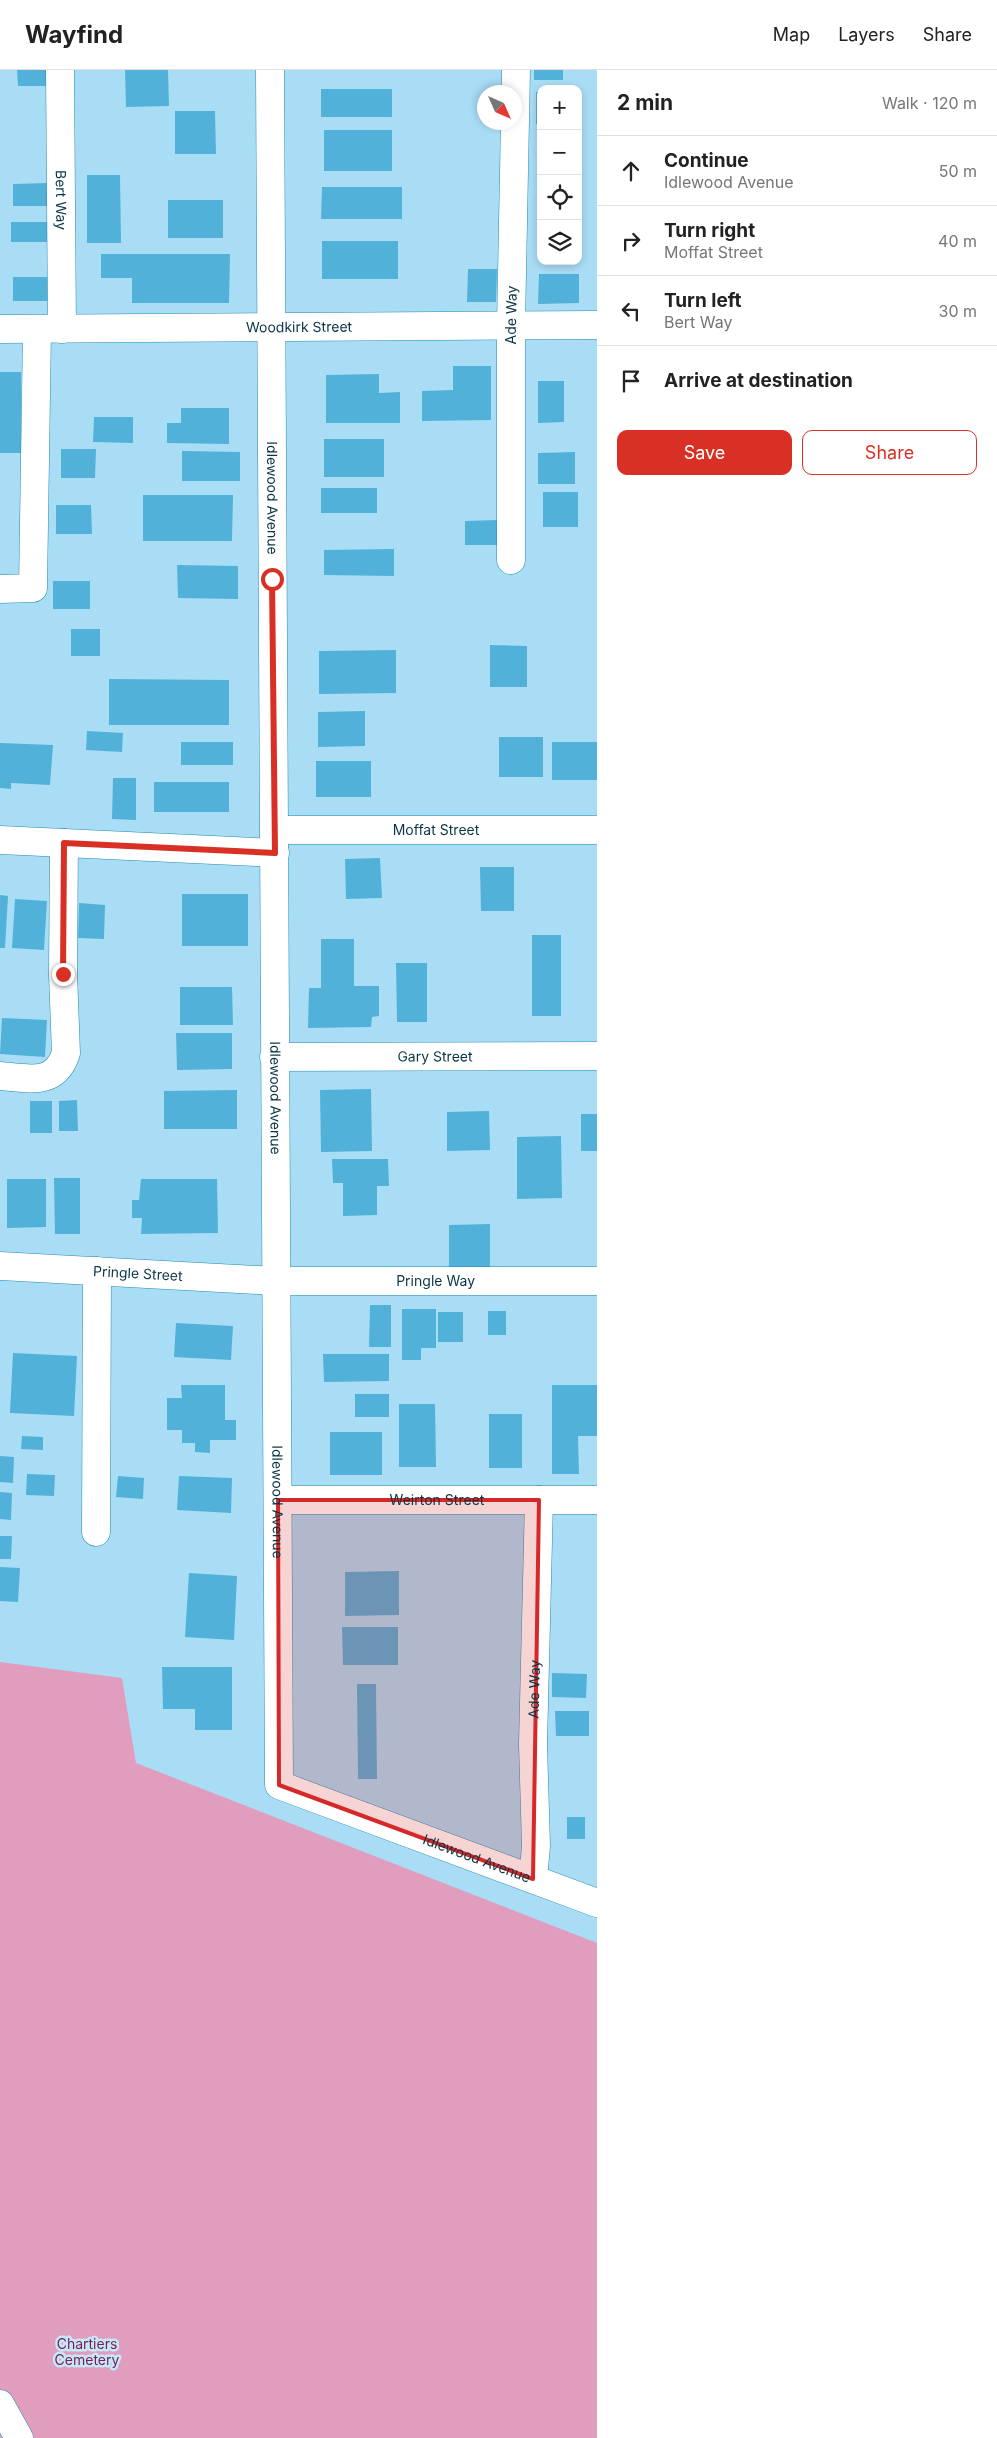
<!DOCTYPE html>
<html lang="en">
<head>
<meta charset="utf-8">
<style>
  body { margin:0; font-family:Inter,sans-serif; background:#f2f2f2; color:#222 }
  .controls { position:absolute; right:15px; top:15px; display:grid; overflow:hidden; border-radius:10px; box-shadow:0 2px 8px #0003 }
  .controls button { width:45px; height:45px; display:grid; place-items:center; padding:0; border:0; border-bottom:1px solid #e0e0e0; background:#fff; color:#222; font:25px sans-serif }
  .compass { position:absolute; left:477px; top:15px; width:45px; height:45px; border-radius:50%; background:#fff; box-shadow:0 2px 8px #0003; rotate:135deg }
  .stop { position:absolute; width:15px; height:15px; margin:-11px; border:4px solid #d93025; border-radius:50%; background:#fff }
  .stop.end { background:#d93025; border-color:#fff; box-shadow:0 1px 5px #0008 }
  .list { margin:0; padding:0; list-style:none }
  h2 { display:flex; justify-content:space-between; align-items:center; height:65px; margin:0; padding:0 20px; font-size:21px }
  h2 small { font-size:16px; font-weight:400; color:#767676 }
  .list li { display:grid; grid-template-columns:32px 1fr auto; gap:15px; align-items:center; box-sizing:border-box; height:70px; padding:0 20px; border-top:1px solid #e0e0e0 }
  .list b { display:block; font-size:19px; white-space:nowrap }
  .list p { margin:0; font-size:16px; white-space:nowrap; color:#767676 }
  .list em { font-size:16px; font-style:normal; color:#767676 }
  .actions { display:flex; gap:10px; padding:15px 20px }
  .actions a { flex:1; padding:11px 0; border:1px solid #d93025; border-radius:10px; text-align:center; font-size:18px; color:#d93025 }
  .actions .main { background:#d93025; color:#fff }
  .icon { flex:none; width:28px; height:28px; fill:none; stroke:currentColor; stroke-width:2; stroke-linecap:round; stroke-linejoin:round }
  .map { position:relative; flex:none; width:597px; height:2368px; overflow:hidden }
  header { display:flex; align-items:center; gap:30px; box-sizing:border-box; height:70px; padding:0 25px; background:#fff; border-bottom:1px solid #e0e0e0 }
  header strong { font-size:24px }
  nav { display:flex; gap:28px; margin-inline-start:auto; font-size:18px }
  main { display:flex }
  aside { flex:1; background:#fff }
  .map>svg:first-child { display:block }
  .green { fill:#e19dbe }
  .building { fill:#52b1d9 }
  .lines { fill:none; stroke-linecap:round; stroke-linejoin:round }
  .minor-casing { stroke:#248bb1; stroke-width:29 }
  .minor { stroke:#fff; stroke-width:28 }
  .route { stroke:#d93025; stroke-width:6 }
  .marked { fill:#d62828; fill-opacity:0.2; stroke:#d62828; stroke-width:4; stroke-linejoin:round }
  .labels { text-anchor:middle; stroke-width:5; stroke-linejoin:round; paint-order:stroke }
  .street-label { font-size:14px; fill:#0a3545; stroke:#c5e8f8 }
  .park-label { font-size:14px; fill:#7b1c55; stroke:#c5e8f8 }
</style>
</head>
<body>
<header>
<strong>Wayfind</strong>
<nav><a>Map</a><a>Layers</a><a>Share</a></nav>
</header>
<main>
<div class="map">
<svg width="597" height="2368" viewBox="0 0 597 2368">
  <rect width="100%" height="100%" fill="#a9ddf6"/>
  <!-- green -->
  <path class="green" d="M0 1592 122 1608 136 1693 597 1873V2368H0Z"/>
  <!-- building -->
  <path class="building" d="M17 0H48V16H18Z
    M125 0H168L169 36 126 37Z
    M534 0H563V10H534Z
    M321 19H392V47H321Z
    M541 21V54H536V22Z
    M175 41H215L216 84H175Z
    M324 60H392V101H324Z
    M87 105H120L121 173H87Z
    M48 113 49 136H13V114Z
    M322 117H402V149H321Z
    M168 130H223V168H168Z
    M11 152H51L52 172H11Z
    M322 171H398V209H322Z
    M101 184H230L229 233H132V208H101Z
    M468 199H497L496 232H467Z
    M539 204H579V233L538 234Z
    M13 207H49L48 231H13Z
    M453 296H491V350L422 351V321L453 320Z
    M0 302H21V383H0Z
    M379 304V323L400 322V353H326V305Z
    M538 311H564V352L538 353Z
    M181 338H229V374L167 373V353H181Z
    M94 347H133V373L93 372Z
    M324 369H384V407H324Z
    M61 379H96L95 408H61Z
    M182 381 240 382V411H182Z
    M575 382V414H538V383Z
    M321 418H377V443H321Z
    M543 422H578V457H543Z
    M143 425H233L232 471H143Z
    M56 435H91L92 464H56Z
    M498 450 499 475H465V451Z
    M394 479V506L324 505V480Z
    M177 495 238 496V529L178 528Z
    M53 511H90V539H53Z
    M71 559H100V586H71Z
    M490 575 527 576V617H490Z
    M396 580V623L319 624V581Z
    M109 609 229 610V655H109Z
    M365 641V676L318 677V642Z
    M87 661 123 663 122 682 86 680Z
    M499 667H543V707H499Z
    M181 672H233V695H181Z
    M552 672H597V710H552Z
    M0 673 53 675 50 715 11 713V719L0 718Z
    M316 691H371V727H316Z
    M113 708H136V750L112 749Z
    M154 712H229V742H154Z
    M380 788 382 828 346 829 345 789Z
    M480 797H514V841H481Z
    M182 824H248V876H182Z
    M0 825 8 826 5 878H0Z
    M15 829 47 831 44 880 12 878Z
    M79 833 105 835 104 869 78 868Z
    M532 865H561V946H532Z
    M321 869H354V916H379V946L372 947 371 957 308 958 309 918H321Z
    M396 893H427V952H397Z
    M180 917H232L233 955H180Z
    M2 948 47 950 45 987 0 984Z
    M176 963H232V999L177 1000Z
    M371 1019 372 1081 321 1082 320 1020Z
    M237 1020V1059H164V1021Z
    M77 1030 78 1061H59V1031Z
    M30 1031H52V1063H30Z
    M489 1041 490 1080 447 1081V1042Z
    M581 1044H597V1081H581Z
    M561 1066 562 1128 517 1129V1067Z
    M332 1089H388L389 1116H377V1145L343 1146V1113H333Z
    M54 1108H80V1164H55Z
    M7 1109H46V1157L7 1158Z
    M141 1109H217L218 1163 141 1164 142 1148H132V1130H139Z
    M490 1154V1199H449V1155Z
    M370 1235H391V1277H369Z
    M402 1239H436V1278H421V1290H402Z
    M488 1241H506V1265H488Z
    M438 1242H463V1272H438Z
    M176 1253 233 1256 231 1290 174 1287Z
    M13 1283 77 1286 74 1346 10 1343Z
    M323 1284H389V1311L324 1312Z
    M181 1315H225V1350H236V1370H210V1383L195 1382V1373H182V1360H167V1328H182Z
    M552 1315H597V1366H578L579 1404H552Z
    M355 1324H389V1347H355Z
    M399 1334H435L436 1397H399Z
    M489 1344H522V1398H489Z
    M330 1362H382V1405H330Z
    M22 1366 43 1367V1380L21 1379Z
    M0 1386 14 1387 13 1413 0 1412Z
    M27 1404 55 1405 54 1426 26 1425Z
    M118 1406 144 1408 143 1429 116 1427Z
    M179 1406 232 1408 231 1443 177 1440Z
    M0 1422 12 1423 11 1450 0 1449Z
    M0 1466H12L11 1489H0Z
    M0 1497 20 1498 18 1532 0 1531Z
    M399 1501V1545L345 1546V1502Z
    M189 1503 237 1506 234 1570 185 1567Z
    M342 1557H398V1595H343Z
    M162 1597H232V1660H195V1639H163Z
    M552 1603 587 1604 586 1628 552 1627Z
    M357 1614H376L377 1709H358Z
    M555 1641H589V1666H556Z
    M567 1747H585V1769H567Z"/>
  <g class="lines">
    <defs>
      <g id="minor">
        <path id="s1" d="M60 0 62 259"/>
        <path id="s2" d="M270 0 279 1715 597 1833"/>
        <path id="s3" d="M0 259 597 255"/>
        <path id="s4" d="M511 490V255L516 0"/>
        <path d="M0 519 33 518 37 260"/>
        <path id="s5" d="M275 760H597"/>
        <path d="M0 770 275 783"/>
        <path id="s6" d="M274 987 597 986"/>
        <path d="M0 1006C28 1008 55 1017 66 983L63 904 64 773"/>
        <path id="s7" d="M0 1196 276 1211H597"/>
        <path id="s8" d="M278 1430H597"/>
        <path d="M96 1462 97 1201"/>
        <path id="s9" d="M533 1809 536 1776 533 1674 539 1430"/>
        <path d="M0 2334 19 2368"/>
      </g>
    </defs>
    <!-- minor casing -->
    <use href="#minor" class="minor-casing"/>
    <!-- minor -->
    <use href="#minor" class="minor"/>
  </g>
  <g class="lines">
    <!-- route -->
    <path class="route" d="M63 904 64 773 275 783 272 509"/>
  </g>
  <!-- marked area -->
  <path class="marked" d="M278 1430H539L533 1809 279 1715Z"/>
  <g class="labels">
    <!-- street labels -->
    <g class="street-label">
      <text dy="5" stroke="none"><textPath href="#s1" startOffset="130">Bert Way</textPath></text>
      <text dy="5" stroke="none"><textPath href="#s4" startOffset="245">Ade Way</textPath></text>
      <text dy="5" stroke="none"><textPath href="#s3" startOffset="299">Woodkirk Street</textPath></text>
      <text dy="5" stroke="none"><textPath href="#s2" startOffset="428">Idlewood Avenue</textPath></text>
      <text dy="5" stroke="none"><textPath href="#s5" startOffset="161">Moffat Street</textPath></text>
      <text dy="5" stroke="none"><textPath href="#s6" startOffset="161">Gary Street</textPath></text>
      <text dy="5" stroke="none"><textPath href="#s2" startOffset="1028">Idlewood Avenue</textPath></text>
      <text dy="5" stroke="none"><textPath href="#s7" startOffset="138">Pringle Street</textPath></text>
      <text dy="5" stroke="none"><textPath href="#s7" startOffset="436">Pringle Way</textPath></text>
      <text dy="5" stroke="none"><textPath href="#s8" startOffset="159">Weirton Street</textPath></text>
      <text dy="5" stroke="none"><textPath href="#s2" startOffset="1432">Idlewood Avenue</textPath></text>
      <text dy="5" stroke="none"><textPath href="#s9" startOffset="190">Ade Way</textPath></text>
      <text dy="5" stroke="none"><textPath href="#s2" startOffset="1926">Idlewood Avenue</textPath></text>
    </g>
    <!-- park labels -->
    <g class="park-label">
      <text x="87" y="2279">Chartiers<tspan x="87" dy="16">Cemetery</tspan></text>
    </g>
  </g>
</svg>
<div class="controls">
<button>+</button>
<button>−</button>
<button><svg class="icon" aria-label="locate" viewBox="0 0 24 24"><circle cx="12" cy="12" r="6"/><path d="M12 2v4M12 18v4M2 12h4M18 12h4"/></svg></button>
<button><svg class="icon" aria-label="layers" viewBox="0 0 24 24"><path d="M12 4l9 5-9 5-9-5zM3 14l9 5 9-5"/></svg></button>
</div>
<svg class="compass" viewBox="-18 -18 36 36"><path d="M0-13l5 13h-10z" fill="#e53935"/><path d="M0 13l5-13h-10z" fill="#767676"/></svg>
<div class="stop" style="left:272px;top:509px"></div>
<div class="stop end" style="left:63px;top:904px"></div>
</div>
<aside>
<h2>2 min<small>Walk · 120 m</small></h2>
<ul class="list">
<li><svg class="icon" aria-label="ahead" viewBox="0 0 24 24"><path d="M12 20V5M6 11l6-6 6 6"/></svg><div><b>Continue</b><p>Idlewood Avenue</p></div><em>50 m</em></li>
<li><svg class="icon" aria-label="right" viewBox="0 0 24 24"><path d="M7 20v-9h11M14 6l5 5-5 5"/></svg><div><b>Turn right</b><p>Moffat Street</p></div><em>40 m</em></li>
<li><svg class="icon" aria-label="left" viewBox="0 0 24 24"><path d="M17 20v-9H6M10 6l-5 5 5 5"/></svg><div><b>Turn left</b><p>Bert Way</p></div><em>30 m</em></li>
<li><svg class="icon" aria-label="arrive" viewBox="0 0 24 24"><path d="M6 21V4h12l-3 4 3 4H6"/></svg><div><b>Arrive at destination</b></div></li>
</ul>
<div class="actions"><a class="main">Save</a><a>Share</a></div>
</aside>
</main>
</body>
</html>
